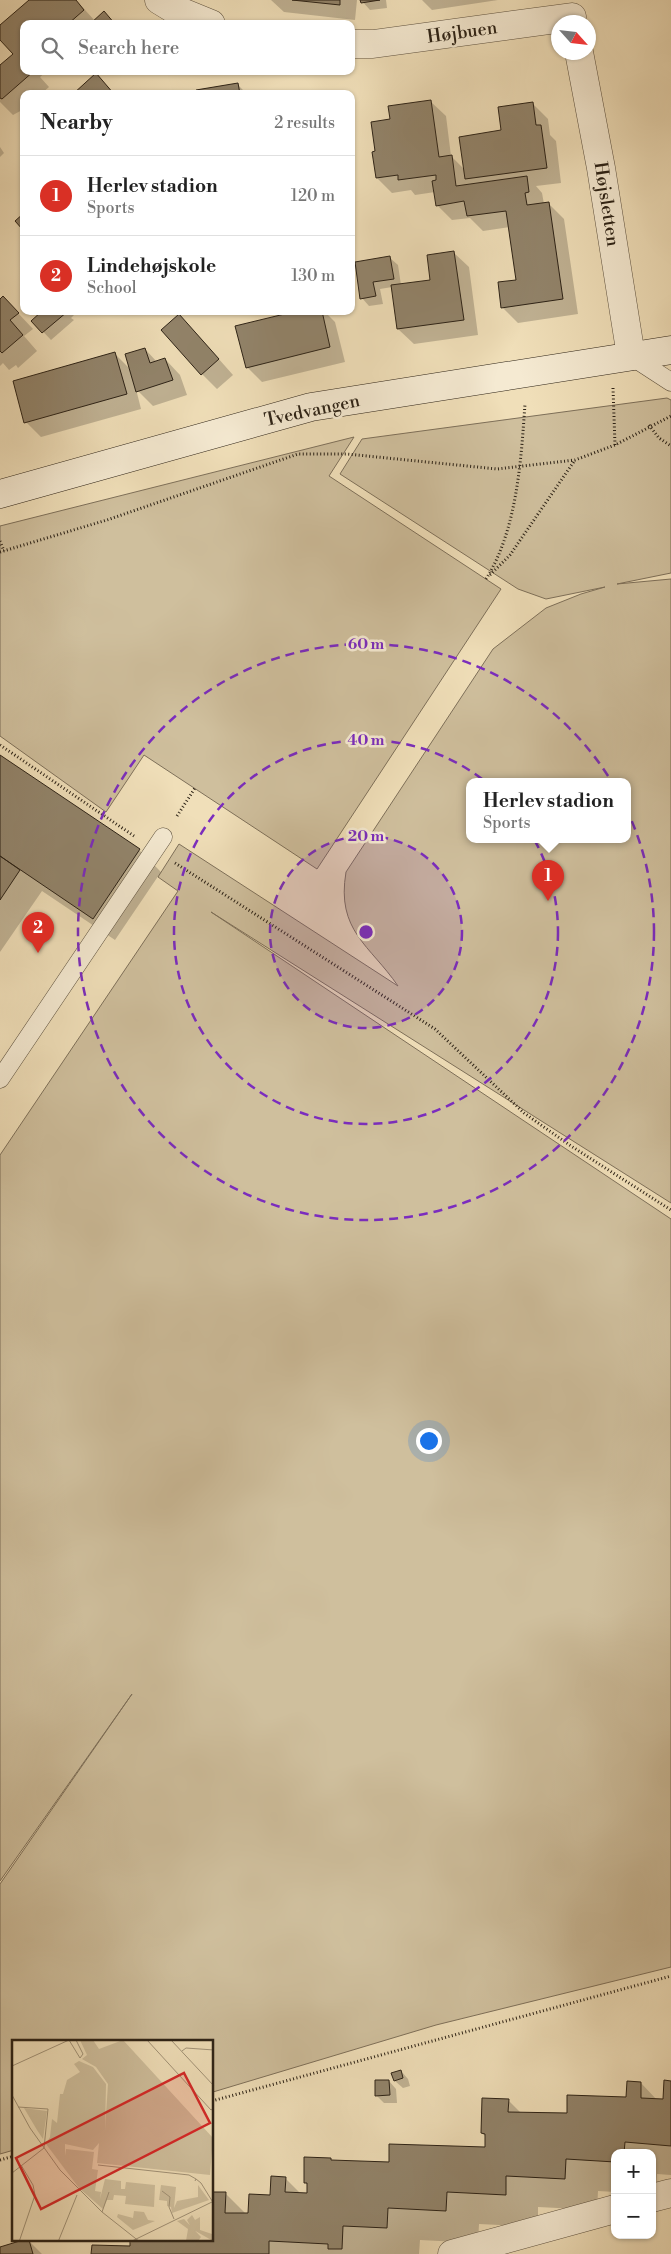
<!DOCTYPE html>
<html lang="en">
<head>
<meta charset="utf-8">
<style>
  body { margin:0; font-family:"Libre Bodoni",serif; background:#f2f2f2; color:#222 }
  .controls { position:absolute; right:15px; bottom:15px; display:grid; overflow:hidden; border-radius:10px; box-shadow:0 1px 4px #0004 }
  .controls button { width:45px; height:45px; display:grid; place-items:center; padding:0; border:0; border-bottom:1px solid #e0e0e0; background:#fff; color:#222; font:25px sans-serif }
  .compass { position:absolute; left:551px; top:15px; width:45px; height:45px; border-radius:50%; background:#fff; box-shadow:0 1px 4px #0004; rotate:117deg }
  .you { position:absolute; left:428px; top:1440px; width:18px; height:18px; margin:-12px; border:4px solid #fff; border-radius:50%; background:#1a73e8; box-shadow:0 0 0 8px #1a73e833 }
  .badge { display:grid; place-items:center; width:32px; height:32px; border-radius:50%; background:#d93025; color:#fff; font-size:16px; font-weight:700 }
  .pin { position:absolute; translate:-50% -41px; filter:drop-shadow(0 1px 2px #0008) }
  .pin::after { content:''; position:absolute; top:26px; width:18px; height:15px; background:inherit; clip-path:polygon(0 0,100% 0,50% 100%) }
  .popup { position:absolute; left:466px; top:778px; width:165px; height:65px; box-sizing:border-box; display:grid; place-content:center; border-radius:10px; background:#fff; filter:drop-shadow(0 1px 4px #0005); font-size:16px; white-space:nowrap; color:#767676 }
  .popup b { font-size:19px; color:#222 }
  .popup::after { content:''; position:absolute; left:50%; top:100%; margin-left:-10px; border:10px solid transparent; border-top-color:#fff }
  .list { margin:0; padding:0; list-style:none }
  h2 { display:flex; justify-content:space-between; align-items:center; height:65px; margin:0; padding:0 20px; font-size:21px }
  h2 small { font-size:16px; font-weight:400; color:#767676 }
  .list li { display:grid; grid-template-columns:32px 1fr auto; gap:15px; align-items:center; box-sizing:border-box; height:80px; padding:0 20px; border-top:1px solid #e0e0e0 }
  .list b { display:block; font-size:19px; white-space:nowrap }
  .list p { margin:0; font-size:16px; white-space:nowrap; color:#767676 }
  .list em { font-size:16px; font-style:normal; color:#767676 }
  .icon { flex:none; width:28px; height:28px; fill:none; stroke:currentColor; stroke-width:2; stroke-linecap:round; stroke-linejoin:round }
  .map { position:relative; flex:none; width:671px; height:2254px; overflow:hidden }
  .search { position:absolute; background:#fff; box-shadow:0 1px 4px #0004; left:20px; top:20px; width:335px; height:55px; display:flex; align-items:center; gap:12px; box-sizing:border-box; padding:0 18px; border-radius:10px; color:#767676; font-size:19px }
  .panel { position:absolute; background:#fff; box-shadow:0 1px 4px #0004; left:20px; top:90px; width:335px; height:225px; border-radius:10px }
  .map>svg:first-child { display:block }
  .green { fill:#cfbf9d; stroke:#7e705a; fill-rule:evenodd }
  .shadow { fill:#0003 }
  .building { fill:#92846b; stroke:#2c2216 }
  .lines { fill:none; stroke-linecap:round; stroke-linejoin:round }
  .lane-casing { stroke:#5d513f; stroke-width:19 }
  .street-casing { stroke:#5d513f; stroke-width:29 }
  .secondary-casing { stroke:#2c2216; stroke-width:29 }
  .path { stroke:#2c2216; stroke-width:3; stroke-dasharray:1 2.5; stroke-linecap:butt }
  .lane { stroke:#f5ead2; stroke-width:18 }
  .street { stroke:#f5ead2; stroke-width:28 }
  .secondary { stroke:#f5ead2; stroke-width:28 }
  .ring { fill:none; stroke:#7b2cbf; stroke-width:2.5; stroke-dasharray:9 6 }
  .labels { text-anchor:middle; stroke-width:5; stroke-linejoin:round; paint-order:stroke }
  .street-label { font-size:18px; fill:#2c2216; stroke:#f5ead2 }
  .inset-road { fill:none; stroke:#a29378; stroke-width:1 }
  .view { fill:#d62828; fill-opacity:0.15; stroke:#d62828; stroke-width:2.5 }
  .inset-edge { fill:none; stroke:#2c2216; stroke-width:2.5 }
  .centre { fill:#7b2cbf; stroke:#f5ead2; stroke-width:2.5 }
  .ring-label { font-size:15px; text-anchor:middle; font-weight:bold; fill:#7b2cbf; stroke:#f5ead2; stroke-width:5; stroke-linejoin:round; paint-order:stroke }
</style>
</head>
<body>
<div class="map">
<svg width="671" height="2254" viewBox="0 0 671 2254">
  <rect width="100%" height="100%" fill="#f0dfb9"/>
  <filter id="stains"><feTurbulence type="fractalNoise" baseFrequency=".004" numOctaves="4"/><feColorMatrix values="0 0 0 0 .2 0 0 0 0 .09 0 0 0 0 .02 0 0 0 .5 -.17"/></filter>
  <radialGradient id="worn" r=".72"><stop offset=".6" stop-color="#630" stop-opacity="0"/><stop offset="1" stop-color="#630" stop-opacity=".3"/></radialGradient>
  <!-- green -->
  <path class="green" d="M667 398 671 400V573L617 584 671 579V1203L211 912 671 1219V1967L436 2025 213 2092 212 2042H14V2150L0 2154V1884L132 1694 0 1881V1155L178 891 158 877 179 844 398 986C370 945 336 931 346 872L493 649 546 608 581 594 605 587 546 599 518 589 340 474 362 439ZM469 782H627V840H469Z
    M354 437 329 476 501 589 317 869 144 755 106 812 0 736V526Z"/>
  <!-- shadow -->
  <path class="shadow" d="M31 0H76L95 21 115 24H24V71H47L40 77 49 87 41 94H24V109L13 115 0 102V67L14 54 0 38V27Z
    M271 0H357L355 20 284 12Z
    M361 0H386L387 8 370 10Z
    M422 0H498L432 10Z
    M238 85 247 94H198Z
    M430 101 446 116 451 156 464 169 532 103 548 119 550 135 556 141 561 183 536 186 542 193 544 204 548 203 564 219 578 314 518 323 503 308 517 281 510 227 483 231 470 218 452 220 437 205 435 192 415 195 411 190 392 193 377 178V152L392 120Z
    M0 147 4 153 0 157Z
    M351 233 355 257H351Z
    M453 252 469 267 478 335 414 344 398 329 392 287 380 289 383 304 369 306 362 298 390 258 398 265 401 285 431 281Z
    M0 300 18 313 33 329 24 336 37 351 18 368 16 365 9 370 3 363 0 366Z
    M44 311H71L74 315 71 318 74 320 51 340 33 321Z
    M302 311H324L335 322 345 362 262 382 247 367Z
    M194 331 233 375 217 389 202 374Z
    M145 349 157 362 165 359 180 375 187 395 153 406 136 389 141 409 41 437 26 422 114 353 131 370Z
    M0 756 139 850 161 872 115 940 42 891 0 952Z
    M401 2071 408 2079 410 2086 403 2088 395 2081Z
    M389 2081 396 2089 397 2103H384L376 2095Z
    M671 2082V2175L657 2174 656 2194H652V2153H615V2192L598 2191 597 2210 538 2207V2227L479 2224 478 2243 420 2240 419 2254H92L131 2247 212 2240 226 2194 247 2215 272 2196 285 2178 301 2194H308V2186L305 2182 330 2159 333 2162 390 2164 486 2148V2137L482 2133 508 2100 521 2113 568 2114 627 2099 641 2083 657 2100H664Z
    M28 2240 42 2254H0V2248Z"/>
  <!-- building -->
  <path class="building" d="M29 0H76L84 10 68 24H24V71H34L2 99 0 98V65L13 54 0 40V25Z
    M292 0H340V5Z
    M360 0H380L361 3Z
    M104 11 115 24H90Z
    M96 73 114 94H73Z
    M238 83 240 94H197L196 90Z
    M431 100 439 157 452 155 456 186 527 176 529 192 525 193 527 205 549 202 563 299 501 308 498 282 516 280 506 211 467 216 464 201 436 206 432 181 436 180V175L398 180V175L376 178 372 152 375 151 371 122 390 119 388 106Z
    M533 102 536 125H541L547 168 465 179 459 137 501 130 498 107Z
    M24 213V230H23L15 221Z
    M454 251 464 320 397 329 391 285 430 280 427 255Z
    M390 256 394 279 373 282 376 296 360 299 355 262Z
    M3 296 19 313 10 320 23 335 2 353 0 351V299Z
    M42 311H66L67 312 42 333 31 321Z
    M297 311H322L330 347 246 368 235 326Z
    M179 314 219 359 201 375 161 330Z
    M145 348 150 363 165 358 173 380 136 392 125 354Z
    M115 352 127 394 24 423 13 381Z
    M0 755 140 849 93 919 0 856Z
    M0 856 20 870 0 900Z
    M401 2070 403 2078 394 2081 391 2073Z
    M375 2080H389L390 2095 375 2096Z
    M664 2080 671 2081V2146L625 2142 624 2153H615V2162L566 2159 565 2179 506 2176V2195L447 2192 446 2211 388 2208 387 2228 343 2226 342 2249H328V2244L269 2241V2254H91L92 2245 130 2246V2240H212V2192H226L225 2213H248L249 2194 270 2195 271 2176 286 2177 285 2192 307 2193V2183H304V2157L331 2158V2160L389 2162V2144L485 2147V2134L481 2133 482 2098 509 2099 508 2112 567 2113V2095L626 2097 627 2081 641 2082V2098L663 2099Z
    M23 2240H29L33 2254H0V2247Z"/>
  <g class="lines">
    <defs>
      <path id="lane" d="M631 356 671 382
        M0 1079 163 837"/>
      <path id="street" d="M159 0 172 8 211 24
        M351 44H373L572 17
        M579 52 601 168 631 356
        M652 2198 671 2193
        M452 2254 615 2209"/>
      <path id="secondary" d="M0 494 311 407 671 350"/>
    </defs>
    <!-- lane casing -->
    <use href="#lane" class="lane-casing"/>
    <!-- street casing -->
    <use href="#street" class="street-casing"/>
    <!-- secondary casing -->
    <use href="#secondary" class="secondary-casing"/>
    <!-- path -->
    <path class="path" d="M613 388 615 445
      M649 425 659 438 671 446
      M0 541 4 551
      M0 552 107 520 298 454H347L497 469 575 460 615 445 671 416
      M490 575 510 555 575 460
      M486 579C517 530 521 461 525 404
      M0 745 134 836
      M177 816 195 788
      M175 863 435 1029 524 1113 571 1146 671 1210
      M212 2101 671 1976
      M0 2160 14 2156"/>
    <!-- lane -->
    <use href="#lane" class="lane"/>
    <!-- street -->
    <use href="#street" class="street"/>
    <!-- secondary -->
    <use href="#secondary" class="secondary"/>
  </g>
  <!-- distance rings -->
  <circle cx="366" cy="932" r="96" fill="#7b2cbf" fill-opacity=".12"/>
  <g class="ring">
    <circle cx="366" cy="932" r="96"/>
    <circle cx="366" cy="932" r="192"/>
    <circle cx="366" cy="932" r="288"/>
  </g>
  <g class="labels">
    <!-- street labels -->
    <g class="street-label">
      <text transform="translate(462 32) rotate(-8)" y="6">Højbuen</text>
      <text transform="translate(607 204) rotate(81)" y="6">Højsletten</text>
      <text transform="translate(312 410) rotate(-12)" y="6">Tvedvangen</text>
    </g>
  </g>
  <!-- overview -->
  <g transform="translate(12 2040)">
    <rect width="201" height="201" fill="#f0dfb9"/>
    <path d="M68 0H81L87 9 111 0 201 98 198 135 85 123 87 103 81 110 53 104V116L54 109 82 112 80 129 86 130 83 151 89 152 88 159 93 139 109 141V149H113L114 142 143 145 142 167 113 164 114 156 102 155 101 160H95L91 169 67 148 34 104 38 97 40 79 45 83 48 54H51L55 40 68 32 62 24 67 21 81 27 94 44 93 90 96 44 84 27 70 19 75 15ZM12 68 35 71 31 99 25 90ZM149 145 164 147 162 168 165 161 186 157V145L197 160 160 173 159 167 155 166V161L147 160ZM122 171 132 172 136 180 143 181 121 190 105 177 106 174 121 178ZM180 175 183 180 188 177V190L200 194 201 201 180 189 175 180ZM172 179 189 197 186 201H174L176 189 165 181Z" fill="#cfbf9d"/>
    <path class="inset-road" d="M135 0 199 70 202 68M159 0 202 46M170 11 174 8 202 10M0 26 57 0 68 18 71 14 64 0M0 55 18 88 48 130 90 172 128 202M86 125 177 135 184 139M0 133 32 108 36 69 6 67M183 141 184 139 189 143 202 164M150 151 158 157 157 167 162 179M90 172 97 152M7 202 23 155 21 145 9 125M46 202 65 155M118 202 202 161"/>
    <path class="view" d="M172 33 198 83 29 169 4 118Z"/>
    <rect width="201" height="201" class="inset-edge"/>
  </g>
  <circle cx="366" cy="932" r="8" class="centre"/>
  <g class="ring-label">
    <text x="366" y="649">60 m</text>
    <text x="366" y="745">40 m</text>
    <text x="366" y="841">20 m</text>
  </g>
  <rect width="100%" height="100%" filter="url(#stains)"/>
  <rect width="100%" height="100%" fill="url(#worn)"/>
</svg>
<div class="controls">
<button>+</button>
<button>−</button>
</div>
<svg class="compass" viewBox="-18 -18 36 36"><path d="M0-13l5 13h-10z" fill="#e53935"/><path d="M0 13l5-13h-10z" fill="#767676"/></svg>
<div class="you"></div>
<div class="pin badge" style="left:548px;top:901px">1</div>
<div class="popup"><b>Herlev stadion</b>Sports</div>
<div class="pin badge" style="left:38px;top:953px">2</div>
<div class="search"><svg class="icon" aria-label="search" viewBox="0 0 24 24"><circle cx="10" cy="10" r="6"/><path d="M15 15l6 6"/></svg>Search here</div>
<section class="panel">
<h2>Nearby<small>2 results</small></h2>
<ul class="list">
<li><span class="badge">1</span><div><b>Herlev stadion</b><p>Sports</p></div><em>120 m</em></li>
<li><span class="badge">2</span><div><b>Lindehøjskole</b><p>School</p></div><em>130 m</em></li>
</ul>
</section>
</div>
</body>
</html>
